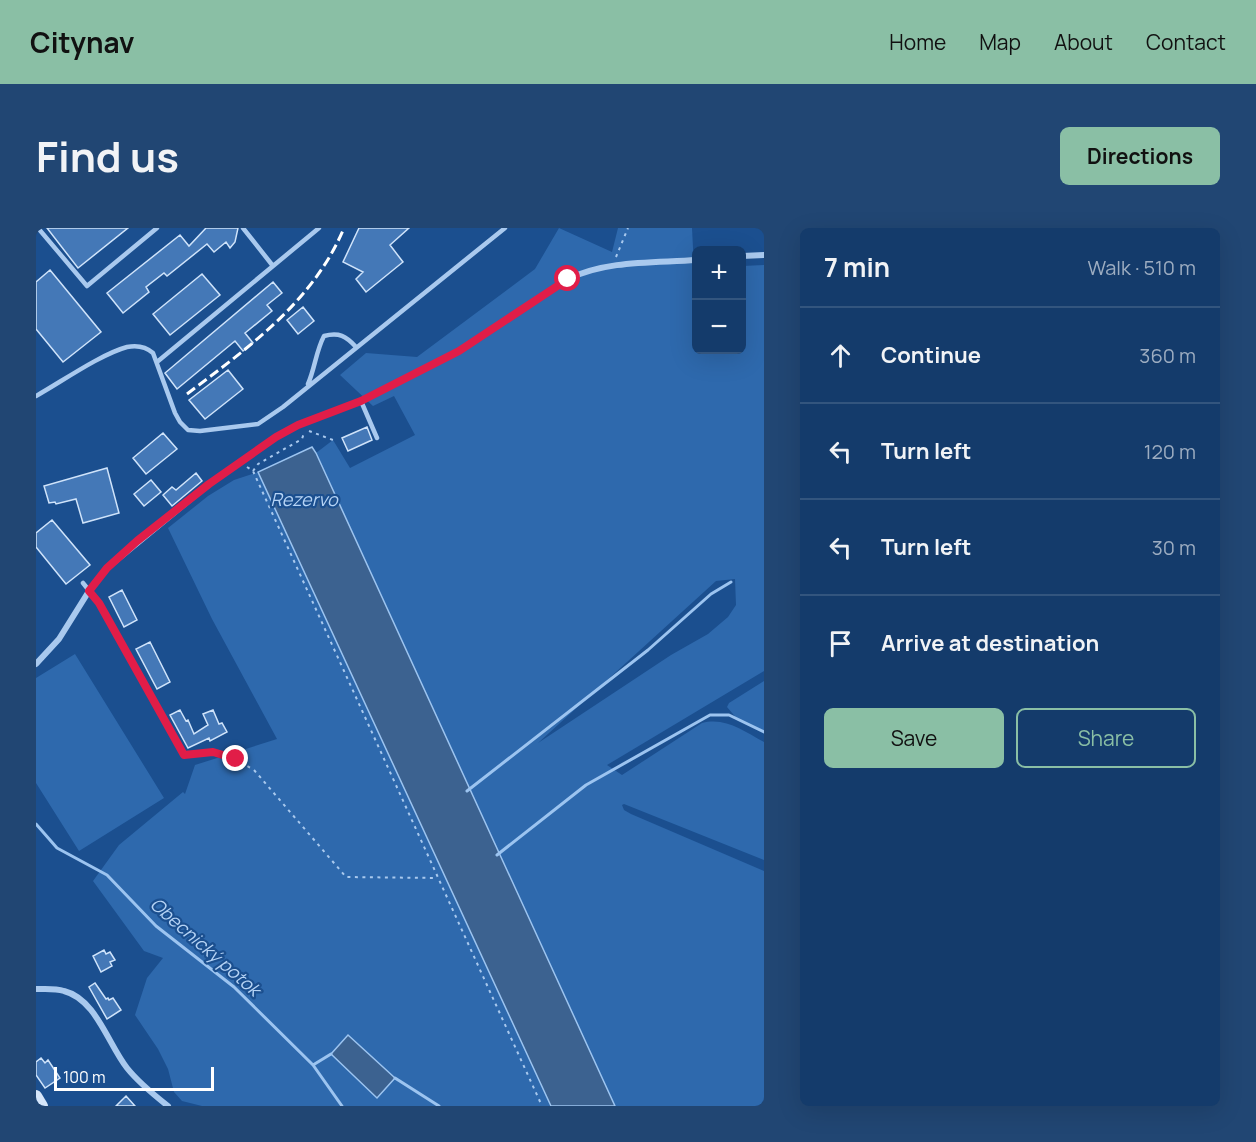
<!DOCTYPE html>
<html lang="en">
<head>
<meta charset="utf-8">
<style>
  body { margin:0; font-family:Manrope,sans-serif; background:#214673; color:#f1f3f6 }
  .controls { position:absolute; right:18px; top:18px; display:grid; overflow:hidden; border-radius:9px; box-shadow:0 6px 24px #0002 }
  .controls button { width:54px; height:54px; display:grid; place-items:center; padding:0; border:0; border-bottom:2px solid #33557e; background:#143b6b; color:#f1f3f6; font:30px sans-serif }
  .scale { position:absolute; left:18px; bottom:15px; width:160px; box-sizing:border-box; padding-left:6px; border:3px solid #fff; border-top:0; font-size:16px; line-height:21px; white-space:nowrap; color:#fff; -webkit-text-stroke:4px #1b4f8f; paint-order:stroke }
  .stop { position:absolute; width:18px; height:18px; margin:-14px; border:4px solid #e11d48; border-radius:50%; background:#fff }
  .stop.end { background:#e11d48; border-color:#fff; box-shadow:0 2px 6px #0008 }
  .list { margin:0; padding:0; list-style:none }
  h2 { display:flex; justify-content:space-between; align-items:center; height:78px; margin:0; padding:0 24px; font-size:26px }
  h2 small { font-size:20px; font-weight:400; color:#9dadc1 }
  .list li { display:grid; grid-template-columns:39px 1fr auto; gap:18px; align-items:center; box-sizing:border-box; height:96px; padding:0 24px; border-top:2px solid #33557e }
  .list b { display:block; font-size:22px; white-space:nowrap }
  .list em { font-size:20px; font-style:normal; color:#9dadc1 }
  .actions { display:flex; gap:12px; padding:18px 24px }
  .actions a { flex:1; padding:14px 0; border:2px solid #8abfa5; border-radius:9px; text-align:center; font-size:21px; color:#8abfa5 }
  .actions .main { background:#8abfa5; color:#111 }
  .icon { flex:none; width:33px; height:33px; fill:none; stroke:currentColor; stroke-width:2; stroke-linecap:round; stroke-linejoin:round }
  .map { position:relative; flex:none; width:728px; height:878px; overflow:hidden; border-radius:9px }
  header { display:flex; align-items:center; gap:36px; box-sizing:border-box; height:84px; padding:0 30px; background:#8abfa5; color:#111 }
  header strong { font-size:28px }
  nav { display:flex; gap:33px; margin-inline-start:auto; font-size:21px }
  .intro { display:flex; align-items:center; justify-content:space-between; box-sizing:border-box; height:144px; padding:0 36px }
  h1 { margin:0; font-size:42px }
  .button { padding:15px 27px; border-radius:9px; background:#8abfa5; color:#111; font-size:21px; font-weight:700 }
  main { display:flex; gap:36px; padding:0 36px }
  aside { flex:1; background:#143b6b; border-radius:9px; box-shadow:0 6px 24px #0002 }
  .map>svg:first-child { display:block }
  .green { fill:#2e69ad; fill-rule:evenodd }
  .water { fill:#3c6290; stroke:#9cc4f0; stroke-width:1.5 }
  .lines { fill:none; stroke-linecap:round; stroke-linejoin:round }
  .stream { stroke:#9cc4f0; stroke-width:3 }
  .building { fill:#4478b7; stroke:#cfe3fa; stroke-width:1.5 }
  .path { stroke:#a9c9ee; stroke-width:2; stroke-dasharray:3 4.5; stroke-linecap:butt }
  .lane { stroke:#a9c9ee; stroke-width:4.5 }
  .street { stroke:#a9c9ee; stroke-width:6 }
  .secondary { stroke:#d6e6fa; stroke-width:12 }
  .rail { stroke:#fff; stroke-width:3; stroke-dasharray:10 4.5; stroke-linecap:butt }
  .route { stroke:#e11d48; stroke-width:8 }
  .labels { text-anchor:middle; stroke-width:4.5; stroke-linejoin:round; paint-order:stroke }
  .water-label { font-size:18px; font-style:italic; fill:#b5d3f5; stroke:#1b4f8f }
</style>
</head>
<body>
<header>
<strong>Citynav</strong>
<nav><a>Home</a><a>Map</a><a>About</a><a>Contact</a></nav>
</header>
<div class="intro"><h1>Find us</h1><a class="button">Directions</a></div>
<main>
<div class="map">
<svg width="728" height="878" viewBox="0 0 728 878">
  <rect width="100%" height="100%" fill="#1b4f8f"/>
  <!-- green -->
  <path class="green" d="M523 0 576 24 582 0H656L658 40 660 41V122H706V38L728 37V443L571 537 586 547 666 495C690 489 707 503 728 514V632L588 576 586 577 588 582 595 586 728 643V878H579L280 225 297 212 314 240 379 207 358 168 337 178 304 147 330 125 381 129 499 41ZM699 351 700 377 692 389 672 406 635 427 502 515 680 353Z
    M222 244 515 878H166L146 873 138 864 132 841 122 821 99 787 111 750 127 730 108 723 57 653 83 617 147 564 149 566 159 537 241 511 176 391 132 300 172 268 198 252Z
    M39 426 128 570 43 623 0 555V450Z
    M728 453V504L702 492 691 479 693 475Z"/>
  <!-- water -->
  <path class="water" d="M276 219 280 225 579 878H515L222 244Z
    M312 807 359 850 341 870 295 826Z"/>
  <g class="lines">
    <!-- stream -->
    <path class="stream" d="M431 563 612 422 675 366 695 354
      M0 596 21 620 71 647 120 698 198 759 277 837 306 878
      M461 627 550 557 674 487H693L728 504
      M277 837 295 826
      M359 850 403 878"/>
  </g>
  <!-- building -->
  <path class="building" d="M11 0H92L42 40Z
    M170 0H202L199 14 194 20 190 14 178 24 171 16 131 48 128 45 110 59 113 64 87 85 71 65 144 7 153 18Z
    M323 0H373L354 17 367 34 330 64 320 51 327 44 307 34Z
    M14 42 65 104 27 134 0 101V54Z
    M166 46 184 67 134 107 117 86Z
    M237 54 246 65 231 77 236 83 209 105 217 115 207 123 199 113 141 161 129 145Z
    M267 79 278 93 262 106 251 92Z
    M192 142 207 161 169 191 153 172Z
    M331 199 336 212 312 223 306 210Z
    M127 205 141 221 110 246 97 230Z
    M71 240 83 285 47 295 40 271 20 276 19 274 13 275 8 258Z
    M160 245 166 253 136 278 127 267 136 259 140 262Z
    M115 252 125 264 108 278 98 266Z
    M16 292 54 337 30 356 0 319V305Z
    M86 362 101 392 88 399 73 369Z
    M114 414 134 454 121 461 100 421Z
    M144 482 150 493 152 492 158 506 172 497 167 486 177 482 183 496 186 495 191 504 174 513 173 510 152 520 134 487Z
    M68 722 70 726 74 724 79 732 74 734 76 738 65 744 57 728Z
    M59 755 70 771 72 770 73 772 77 770 85 782 71 791 53 759Z
    M5 830 9 835 12 832 24 850 9 860 0 847V834Z
    M90 868 99 878H80Z"/>
  <g class="lines">
    <!-- path -->
    <path class="path" d="M580 29 592 0
      M273 203 297 212
      M211 239 217 243 506 878
      M217 243 222 236 266 211 268 205
      M154 526C183 524 193 527 218 542L310 649 401 650"/>
    <!-- lane -->
    <path class="lane" d="M2 0 51 58 121 0
      M207 0 237 38
      M121 134 283 0
      M272 156C279 140 280 123 288 108 303 104 310 108 320 119
      M0 168C25 154 65 126 91 119 101 117 109 118 117 125L139 185 144 194 152 202 164 203 222 196 247 179 469 0
      M325 173 341 210
      M47 355 63 375 148 527"/>
    <!-- street -->
    <path class="street" d="M706 28 728 27
      M0 436 23 411 53 363 71 340 173 256 240 209 262 197 325 173 423 123 532 51C571 32 618 35 660 32
      M0 761C9 761 19 760 28 763 60 771 72 816 91 840 103 855 118 867 132 878"/>
    <!-- secondary -->
    <path class="secondary" d="M0 868 6 878"/>
    <!-- rail -->
    <path class="rail" d="M151 166C213 119 277 74 308 0"/>
  </g>
  <g class="lines">
    <!-- route -->
    <path class="route" d="M200 531 177 524 148 527 63 375 53 363 71 340 101 313 173 256 240 209 262 197 325 173 423 123 532 51"/>
  </g>
  <g class="labels">
    <!-- water labels -->
    <g class="water-label">
      <text x="268" y="278">Rezervo</text>
      <text transform="translate(169 719) rotate(41)" y="6">Obecnický potok</text>
    </g>
  </g>
</svg>
<div class="controls">
<button>+</button>
<button>−</button>
</div>
<div class="scale">100 m</div>
<div class="stop" style="left:532px;top:51px"></div>
<div class="stop end" style="left:200px;top:531px"></div>
</div>
<aside>
<h2>7 min<small>Walk · 510 m</small></h2>
<ul class="list">
<li><svg class="icon" aria-label="ahead" viewBox="0 0 24 24"><path d="M12 20V5M6 11l6-6 6 6"/></svg><div><b>Continue</b></div><em>360 m</em></li>
<li><svg class="icon" aria-label="left" viewBox="0 0 24 24"><path d="M17 20v-9H6M10 6l-5 5 5 5"/></svg><div><b>Turn left</b></div><em>120 m</em></li>
<li><svg class="icon" aria-label="left" viewBox="0 0 24 24"><path d="M17 20v-9H6M10 6l-5 5 5 5"/></svg><div><b>Turn left</b></div><em>30 m</em></li>
<li><svg class="icon" aria-label="arrive" viewBox="0 0 24 24"><path d="M6 21V4h12l-3 4 3 4H6"/></svg><div><b>Arrive at destination</b></div></li>
</ul>
<div class="actions"><a class="main">Save</a><a>Share</a></div>
</aside>
</main>
</body>
</html>
